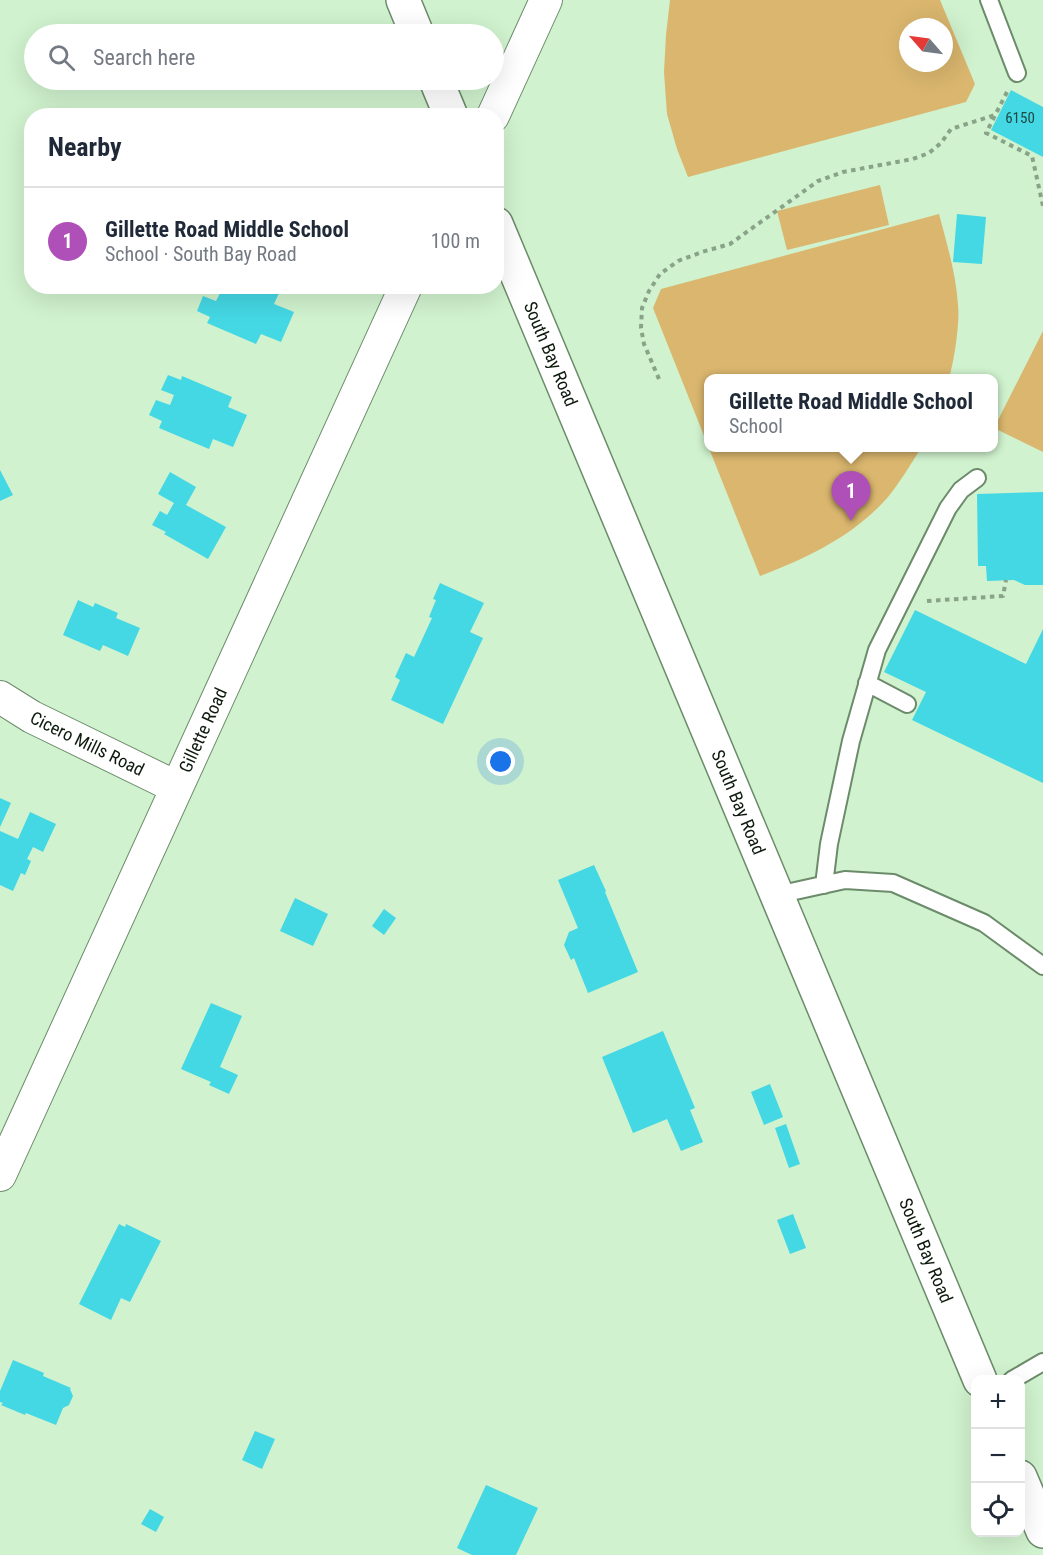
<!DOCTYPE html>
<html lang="en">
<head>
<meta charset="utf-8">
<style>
  body { margin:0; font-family:"Roboto Condensed",sans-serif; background:#f6f6f7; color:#1f2937 }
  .controls { position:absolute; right:18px; bottom:18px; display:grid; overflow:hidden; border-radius:12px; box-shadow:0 6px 24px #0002 }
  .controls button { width:54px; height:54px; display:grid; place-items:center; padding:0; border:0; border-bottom:2px solid #e0e1e3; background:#fff; color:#1f2937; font:30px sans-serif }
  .compass { position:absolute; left:899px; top:18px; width:54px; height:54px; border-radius:50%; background:#fff; box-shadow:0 6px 24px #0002; rotate:298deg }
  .you { position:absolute; left:501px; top:762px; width:21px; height:21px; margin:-15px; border:4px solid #fff; border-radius:50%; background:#1a73e8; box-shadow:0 0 0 9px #1a73e833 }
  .badge { display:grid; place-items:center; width:39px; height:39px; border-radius:50%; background:#af50b9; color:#fff; font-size:20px; font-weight:700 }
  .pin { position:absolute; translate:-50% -50px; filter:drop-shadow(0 2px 3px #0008) }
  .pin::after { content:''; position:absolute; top:32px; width:21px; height:18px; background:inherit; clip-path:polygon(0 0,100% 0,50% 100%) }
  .popup { position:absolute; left:704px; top:374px; width:294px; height:78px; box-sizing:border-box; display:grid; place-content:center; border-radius:12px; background:#fff; filter:drop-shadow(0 2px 4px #0005); font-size:20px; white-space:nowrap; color:#747a83 }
  .popup b { font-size:22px; color:#1f2937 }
  .popup::after { content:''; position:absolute; left:50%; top:100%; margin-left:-12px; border:12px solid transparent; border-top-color:#fff }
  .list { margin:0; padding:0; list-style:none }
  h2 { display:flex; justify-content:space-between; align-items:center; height:78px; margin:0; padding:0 24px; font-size:26px }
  h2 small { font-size:20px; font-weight:400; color:#747a83 }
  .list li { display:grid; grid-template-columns:39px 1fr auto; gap:18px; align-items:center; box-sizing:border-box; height:108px; padding:0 24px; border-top:2px solid #e0e1e3 }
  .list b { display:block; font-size:22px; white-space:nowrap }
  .list p { margin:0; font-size:20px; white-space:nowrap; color:#747a83 }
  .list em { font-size:20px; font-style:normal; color:#747a83 }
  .icon { flex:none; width:33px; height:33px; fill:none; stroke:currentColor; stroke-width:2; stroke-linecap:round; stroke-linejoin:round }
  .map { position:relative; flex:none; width:1043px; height:1555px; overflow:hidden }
  .search { position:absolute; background:#fff; box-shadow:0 6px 24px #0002; left:24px; top:24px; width:480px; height:66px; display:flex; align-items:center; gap:15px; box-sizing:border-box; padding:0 21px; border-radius:33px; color:#747a83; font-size:22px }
  .panel { position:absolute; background:#fff; box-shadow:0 6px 24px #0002; left:24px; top:108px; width:480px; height:186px; border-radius:24px }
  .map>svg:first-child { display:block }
  .green { fill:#dab66e; fill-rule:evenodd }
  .building { fill:#44d7e4 }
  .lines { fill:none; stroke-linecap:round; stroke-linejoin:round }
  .lane-casing { stroke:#6c8b6b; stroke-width:20 }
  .street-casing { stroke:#6c8b6b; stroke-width:34 }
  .secondary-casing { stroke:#6c8b6b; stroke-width:36 }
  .path { stroke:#89a388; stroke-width:4; stroke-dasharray:4.5 4.5; stroke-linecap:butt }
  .lane { stroke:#fff; stroke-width:16 }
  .street { stroke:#fff; stroke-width:32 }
  .secondary { stroke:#fff; stroke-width:33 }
  .labels { text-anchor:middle; stroke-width:6; stroke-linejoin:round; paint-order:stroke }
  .number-label { font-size:15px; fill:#1c4944 }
  .street-label { font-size:18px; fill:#0e1a0e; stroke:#fff }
</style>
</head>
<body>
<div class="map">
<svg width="1043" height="1555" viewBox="0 0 1043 1555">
  <rect width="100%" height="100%" fill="#d0f2ce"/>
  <!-- green -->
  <path class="green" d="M670 0H940L975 84 966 102 688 177 677 149 667 114 664 72 666 35ZM908 27H944V63H908Z
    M880 185 889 225 787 250 777 211Z
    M939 214C947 244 956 274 958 305 960 323 954 362 949 378H708V448H921C911 464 900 482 888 497 854 536 807 558 760 576L653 308 661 289Z
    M1043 331V452L994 428Z"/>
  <!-- building -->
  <path class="building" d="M1011 90 1043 107V157L991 130Z
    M957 214 986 217 982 264 953 262Z
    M210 286H263L279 293 274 304 294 312 281 342 261 334 256 344 207 323 210 317 197 311 203 296 216 301 221 291Z
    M168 375 181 380 182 376 232 397 228 407 247 415 233 447 213 439 209 449 159 428 162 421 149 415 156 400 170 405 174 395 161 390Z
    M0 470 13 495 0 501Z
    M170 472 196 487 186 505 226 527 208 559 164 534 166 532 152 525 160 511 167 515 174 503 158 494Z
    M1043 492V585H1025L1014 580 987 581 986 566H978L977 494Z
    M440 583 484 603 470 632 483 638 443 724 391 700 400 680 395 677 406 653 414 657 432 618 429 617 436 600 433 599Z
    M78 600 93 607 95 603 118 613 116 618 140 628 128 656 103 645 100 651 63 635Z
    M915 610 1026 664 1043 629V783L912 720 926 692 884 672Z
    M0 798 11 803 0 827Z
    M30 812 56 824 43 852 33 847 27 859 31 861 25 875 21 873 13 891 0 885V831L18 839Z
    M594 865 606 891 605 892 638 972 588 993 574 958 571 960 564 945 569 932 578 928 558 880Z
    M295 898 328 914 313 946 280 931Z
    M384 909 396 918 384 935 372 926Z
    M211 1003 242 1016 220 1067 238 1075 229 1094 209 1085 211 1082 181 1069Z
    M663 1031 695 1108 690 1110 703 1142 681 1151 667 1119 633 1133 602 1057Z
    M770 1084 783 1117 764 1125 751 1092Z
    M786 1124 800 1164 789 1168 775 1128Z
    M793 1214 806 1248 790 1254 777 1220Z
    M119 1224 125 1227 126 1224 161 1241 130 1302 121 1298 111 1320 79 1304Z
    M13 1360 44 1373 43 1376 71 1388 70 1389 73 1396 69 1405 63 1408 56 1425 26 1413 25 1415 1 1405 3 1403 0 1402V1391Z
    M255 1431 275 1439 262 1469 242 1460Z
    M486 1485 538 1508 516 1555H472L457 1548Z
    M150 1509 164 1517 156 1532 141 1524Z"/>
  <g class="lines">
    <defs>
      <path id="lane" d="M989 0 1017 73
        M867 683 907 704
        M824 885 829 844 851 741 877 650 948 508 961 490 977 478
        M777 895 845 880 893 883 984 923 1043 966
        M1012 1380 1043 1362"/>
      <g id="street">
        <path d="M493 116 546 0"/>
        <path id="s1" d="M0 697 32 717 176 787"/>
        <path id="s2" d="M0 1175 406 286"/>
      </g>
      <g id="secondary">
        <path d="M403 0 417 34"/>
        <path d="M436 80 451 116"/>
        <path id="s3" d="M496 224 980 1380"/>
        <path d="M1020 1477 1043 1531"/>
      </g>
    </defs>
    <!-- lane casing -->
    <use href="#lane" class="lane-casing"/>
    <!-- street casing -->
    <use href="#street" class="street-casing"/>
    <!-- secondary casing -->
    <use href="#secondary" class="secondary-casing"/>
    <!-- path -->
    <path class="path" d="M1007 92 986 133 1032 156 1043 206
      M659 379 644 344 641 328 642 308 649 291 660 274 678 261 702 252 730 244 818 181 843 172 913 159 929 153 941 143 951 129 995 115
      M927 601 1003 596 1006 580"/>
    <!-- lane -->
    <use href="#lane" class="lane"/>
    <!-- street -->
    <use href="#street" class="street"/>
    <!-- secondary -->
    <use href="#secondary" class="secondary"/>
  </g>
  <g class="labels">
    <!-- number labels -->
    <g class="number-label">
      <text x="1020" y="123">6150</text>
    </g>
    <!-- street labels -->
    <g class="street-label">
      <text dy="6" stroke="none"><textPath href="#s3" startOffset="141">South Bay Road</textPath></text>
      <text dy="6" stroke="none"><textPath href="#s2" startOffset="489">Gillette Road</textPath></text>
      <text dy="6" stroke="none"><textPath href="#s1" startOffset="99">Cicero Mills Road</textPath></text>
      <text dy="6" stroke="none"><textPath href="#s3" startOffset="627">South Bay Road</textPath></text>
      <text dy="6" stroke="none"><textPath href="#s3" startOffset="1113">South Bay Road</textPath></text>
    </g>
  </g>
</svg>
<div class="controls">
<button>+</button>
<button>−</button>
<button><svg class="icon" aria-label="locate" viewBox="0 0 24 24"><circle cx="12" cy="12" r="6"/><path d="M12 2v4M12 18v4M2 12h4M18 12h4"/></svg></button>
</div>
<svg class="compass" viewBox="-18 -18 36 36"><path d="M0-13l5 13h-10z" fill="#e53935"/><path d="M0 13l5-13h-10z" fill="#747a83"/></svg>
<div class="you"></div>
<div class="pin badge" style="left:851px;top:521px">1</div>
<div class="popup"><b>Gillette Road Middle School</b>School</div>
<div class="search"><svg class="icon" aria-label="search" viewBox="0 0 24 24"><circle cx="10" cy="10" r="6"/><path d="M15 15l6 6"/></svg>Search here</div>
<section class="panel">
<h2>Nearby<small></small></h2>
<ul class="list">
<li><span class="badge">1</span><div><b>Gillette Road Middle School</b><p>School · South Bay Road</p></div><em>100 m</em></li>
</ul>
</section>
</div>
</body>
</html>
